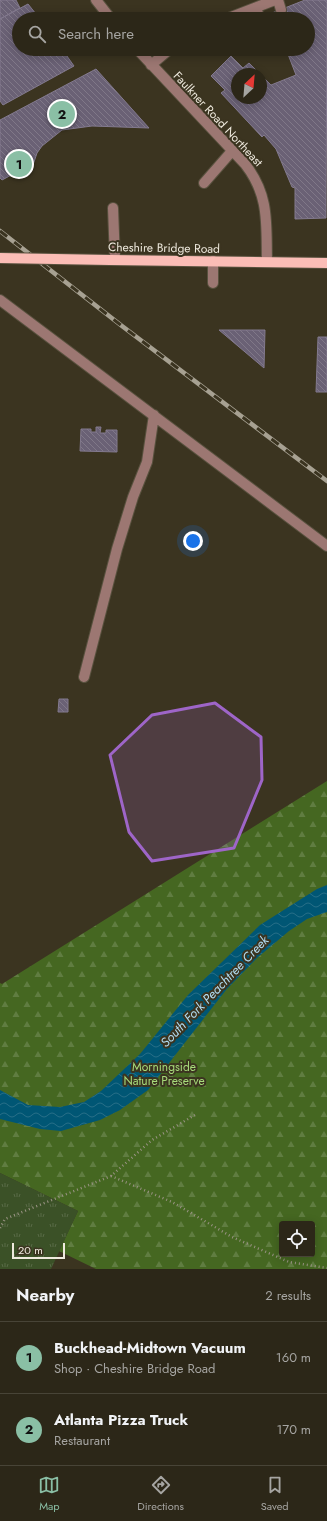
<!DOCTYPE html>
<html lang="en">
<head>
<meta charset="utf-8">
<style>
  body { margin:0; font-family:Jost,sans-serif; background:#342f21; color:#f1f3f6 }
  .controls { position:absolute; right:12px; bottom:12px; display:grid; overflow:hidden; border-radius:4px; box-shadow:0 2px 10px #0003 }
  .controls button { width:36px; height:36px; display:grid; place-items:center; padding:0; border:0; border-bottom:1px solid #484437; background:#2c2718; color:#f1f3f6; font:20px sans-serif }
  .compass { position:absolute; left:231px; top:68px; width:36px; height:36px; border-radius:50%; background:#2c2718; box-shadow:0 2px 10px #0003; rotate:26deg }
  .scale { position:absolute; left:12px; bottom:10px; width:53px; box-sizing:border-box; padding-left:4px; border:2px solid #efeade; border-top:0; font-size:11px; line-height:14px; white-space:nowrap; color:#efeade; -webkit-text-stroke:3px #3b3420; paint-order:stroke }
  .you { position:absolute; left:193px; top:541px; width:14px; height:14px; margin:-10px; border:3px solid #fff; border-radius:50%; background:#1a73e8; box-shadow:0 0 0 6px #1a73e833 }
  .badge { display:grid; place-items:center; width:26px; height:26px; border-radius:50%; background:#8abfa5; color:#111; font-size:13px; font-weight:700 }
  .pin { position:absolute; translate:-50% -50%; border:2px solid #fff; box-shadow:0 1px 4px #0006 }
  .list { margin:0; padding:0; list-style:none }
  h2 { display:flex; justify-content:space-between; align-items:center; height:52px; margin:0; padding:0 16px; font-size:17px }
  h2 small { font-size:13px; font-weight:400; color:#a6a5a2 }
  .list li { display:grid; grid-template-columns:26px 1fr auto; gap:12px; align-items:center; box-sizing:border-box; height:72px; padding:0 16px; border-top:1px solid #484437 }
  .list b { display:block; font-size:15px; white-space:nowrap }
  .list p { margin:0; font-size:13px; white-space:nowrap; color:#a6a5a2 }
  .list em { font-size:13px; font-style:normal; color:#a6a5a2 }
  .icon { flex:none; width:22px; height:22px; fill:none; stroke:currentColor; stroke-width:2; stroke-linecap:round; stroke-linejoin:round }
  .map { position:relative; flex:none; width:327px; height:1269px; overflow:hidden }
  .search { position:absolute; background:#2c2718; box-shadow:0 2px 10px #0003; left:12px; right:12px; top:12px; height:44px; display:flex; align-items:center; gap:10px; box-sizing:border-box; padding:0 14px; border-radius:22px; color:#a6a5a2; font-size:15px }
  .sheet { height:196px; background:#2c2718 }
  nav { display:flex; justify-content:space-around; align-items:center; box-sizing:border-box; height:56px; border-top:1px solid #484437; background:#2c2718; font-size:11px; color:#a6a5a2 }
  nav a { display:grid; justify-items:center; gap:2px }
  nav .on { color:#8abfa5 }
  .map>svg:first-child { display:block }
  .forest { fill:url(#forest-firs); fill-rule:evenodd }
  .park { fill:url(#park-tufts) }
  .water { fill:url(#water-waves) }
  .building { fill:url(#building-back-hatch); stroke:#837a8f }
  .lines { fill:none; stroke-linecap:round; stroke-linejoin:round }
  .minor-casing { stroke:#58513e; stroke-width:12 }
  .major-casing { stroke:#58513e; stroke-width:12 }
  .path { stroke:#9a9484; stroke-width:2.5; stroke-dasharray:1 3; stroke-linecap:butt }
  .minor { stroke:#9c7772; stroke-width:10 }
  .major { stroke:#fbbdb6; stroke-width:10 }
  .rail-casing { stroke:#a7a192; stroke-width:4.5 }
  .rail { stroke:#3b3420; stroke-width:3; stroke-dasharray:9; stroke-linecap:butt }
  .major-bridge-casing { stroke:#58513e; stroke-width:12; stroke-linecap:butt }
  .major-bridge { stroke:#fbbdb6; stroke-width:10 }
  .marked { fill:#9e65c8; fill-opacity:0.2; stroke:#9e65c8; stroke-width:3; stroke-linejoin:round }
  .labels { text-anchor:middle; stroke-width:4; stroke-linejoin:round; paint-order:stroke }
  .street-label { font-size:12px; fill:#efeade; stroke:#3b3420 }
  .park-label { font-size:12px; fill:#a7da7a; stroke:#3b3420 }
  .water-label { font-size:13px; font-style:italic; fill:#b1dcf2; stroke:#3b3420 }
</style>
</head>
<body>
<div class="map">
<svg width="327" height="1269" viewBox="0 0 327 1269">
  <defs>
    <pattern id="forest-firs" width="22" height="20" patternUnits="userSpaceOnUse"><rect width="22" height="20" fill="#456721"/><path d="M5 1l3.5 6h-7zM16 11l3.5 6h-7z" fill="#607d41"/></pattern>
    <pattern id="park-tufts" width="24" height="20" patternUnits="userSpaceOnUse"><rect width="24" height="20" fill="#3b5127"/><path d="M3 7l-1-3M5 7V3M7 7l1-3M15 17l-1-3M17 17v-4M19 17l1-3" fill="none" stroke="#586a46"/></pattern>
    <pattern id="water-waves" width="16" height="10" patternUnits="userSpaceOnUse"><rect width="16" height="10" fill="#005674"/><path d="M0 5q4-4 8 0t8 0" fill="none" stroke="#266e87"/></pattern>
    <pattern id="building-back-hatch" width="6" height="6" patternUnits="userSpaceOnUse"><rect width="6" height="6" fill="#6a6175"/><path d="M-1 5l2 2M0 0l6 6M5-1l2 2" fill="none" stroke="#807888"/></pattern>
  </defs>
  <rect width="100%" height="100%" fill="#3b3420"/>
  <!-- forest -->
  <path class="forest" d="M327 781V1269H96L59 1251 78 1211 0 1173V983L2 984ZM282 1224H312V1254H282Z"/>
  <!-- park -->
  <path class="park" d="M0 1173 78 1211 51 1269H0Z"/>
  <!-- water -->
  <path class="water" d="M327 885V912L307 919 289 931 257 958 226 990 148 1090 120 1110 100 1120 61 1131 40 1129 0 1119V1090L28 1105 60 1107 84 1102 101 1091 140 1054 188 995 260 925 317 889Z"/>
  <!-- building -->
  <path class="building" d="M0 0H16L20 8 0 19Z
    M305 0H327L326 218 295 219V188L292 187 276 149 264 135 262 137 221 93 225 90 211 76 231 56 243 68 249 63 260 74H237V98H261V75L271 85 296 75 286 49H308V19H275L272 13Z
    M28 4 40 19H19V49H62L74 66 3 105 0 101V19Z
    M96 69 149 128 92 126 62 130 42 146 37 153 31 171 17 172 2 180 0 178V120Z
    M219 330H265L264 368Z
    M318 337H327V392H316Z
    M96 427H101L100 433H106V430H117V452L80 451 81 429H91V432H96Z
    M59 699H68V712H58Z"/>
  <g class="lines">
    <defs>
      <path id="minor" d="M96 0 111 19
        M278 0 281 10
        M256 8 260 19
        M226 19 275 0
        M137 49 245 164C270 196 266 224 267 262
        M151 65 170 49
        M204 183 232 151
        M113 208 115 260
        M213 283V261
        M0 300 327 546
        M84 677 117 549 133 497 147 462 154 415"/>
      <path id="major" d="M110 260 327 263"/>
    </defs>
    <!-- minor casing -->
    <use href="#minor" class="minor-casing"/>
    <!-- major casing -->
    <use href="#major" class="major-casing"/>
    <!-- path -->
    <path class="path" d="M111 1176 172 1202 232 1237 289 1262 327 1268
      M0 1228 5 1219 111 1176 152 1140 195 1115"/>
    <!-- minor -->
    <use href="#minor" class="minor"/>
    <!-- major -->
    <use href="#major" class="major"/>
    <defs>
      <path id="rail" d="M0 231 122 326 327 481"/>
    </defs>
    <!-- rail casing -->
    <use href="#rail" class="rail-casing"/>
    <!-- rail -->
    <use href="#rail" class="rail"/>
    <defs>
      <path id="major-bridge" d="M0 258 110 260"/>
    </defs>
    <!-- major-bridge casing -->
    <use href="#major-bridge" class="major-bridge-casing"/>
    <!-- major-bridge -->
    <use href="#major-bridge" class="major-bridge"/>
  </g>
  <!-- marked area -->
  <path class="marked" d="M215 703 261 737 262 780 234 848 152 861 129 832 110 755 152 715Z"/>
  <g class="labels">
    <!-- street labels -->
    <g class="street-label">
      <text transform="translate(218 119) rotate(47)" y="4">Faulkner Road Northeast</text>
      <text transform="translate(164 248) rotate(1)" y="4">Cheshire Bridge Road</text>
    </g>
    <!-- park labels -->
    <g class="park-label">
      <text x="164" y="1071">Morningside<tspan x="164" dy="14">Nature Preserve</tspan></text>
    </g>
    <!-- water labels -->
    <g class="water-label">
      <text transform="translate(214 991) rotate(-46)" y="5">South Fork Peachtree Creek</text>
    </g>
  </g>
</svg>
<div class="controls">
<button><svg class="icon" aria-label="locate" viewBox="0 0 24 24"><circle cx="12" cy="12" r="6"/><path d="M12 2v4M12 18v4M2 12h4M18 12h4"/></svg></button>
</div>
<svg class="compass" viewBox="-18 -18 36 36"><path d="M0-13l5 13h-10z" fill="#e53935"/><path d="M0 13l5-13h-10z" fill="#a6a5a2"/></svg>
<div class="scale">20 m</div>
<div class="you"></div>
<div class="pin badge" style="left:19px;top:164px">1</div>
<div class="pin badge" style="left:62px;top:114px">2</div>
<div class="search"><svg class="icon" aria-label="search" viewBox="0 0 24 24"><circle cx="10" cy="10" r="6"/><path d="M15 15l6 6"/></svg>Search here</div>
</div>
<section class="sheet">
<h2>Nearby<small>2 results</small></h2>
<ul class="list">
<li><span class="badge">1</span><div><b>Buckhead-Midtown Vacuum</b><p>Shop · Cheshire Bridge Road</p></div><em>160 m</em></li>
<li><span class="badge">2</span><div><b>Atlanta Pizza Truck</b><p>Restaurant</p></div><em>170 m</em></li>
</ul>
</section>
<nav>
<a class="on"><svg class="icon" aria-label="map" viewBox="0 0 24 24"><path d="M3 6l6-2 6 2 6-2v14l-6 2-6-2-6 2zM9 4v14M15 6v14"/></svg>Map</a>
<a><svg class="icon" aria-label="directions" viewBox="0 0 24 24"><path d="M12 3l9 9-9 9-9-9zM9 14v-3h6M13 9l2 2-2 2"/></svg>Directions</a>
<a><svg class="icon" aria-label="saved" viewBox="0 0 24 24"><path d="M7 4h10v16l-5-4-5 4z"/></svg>Saved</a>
</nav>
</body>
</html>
